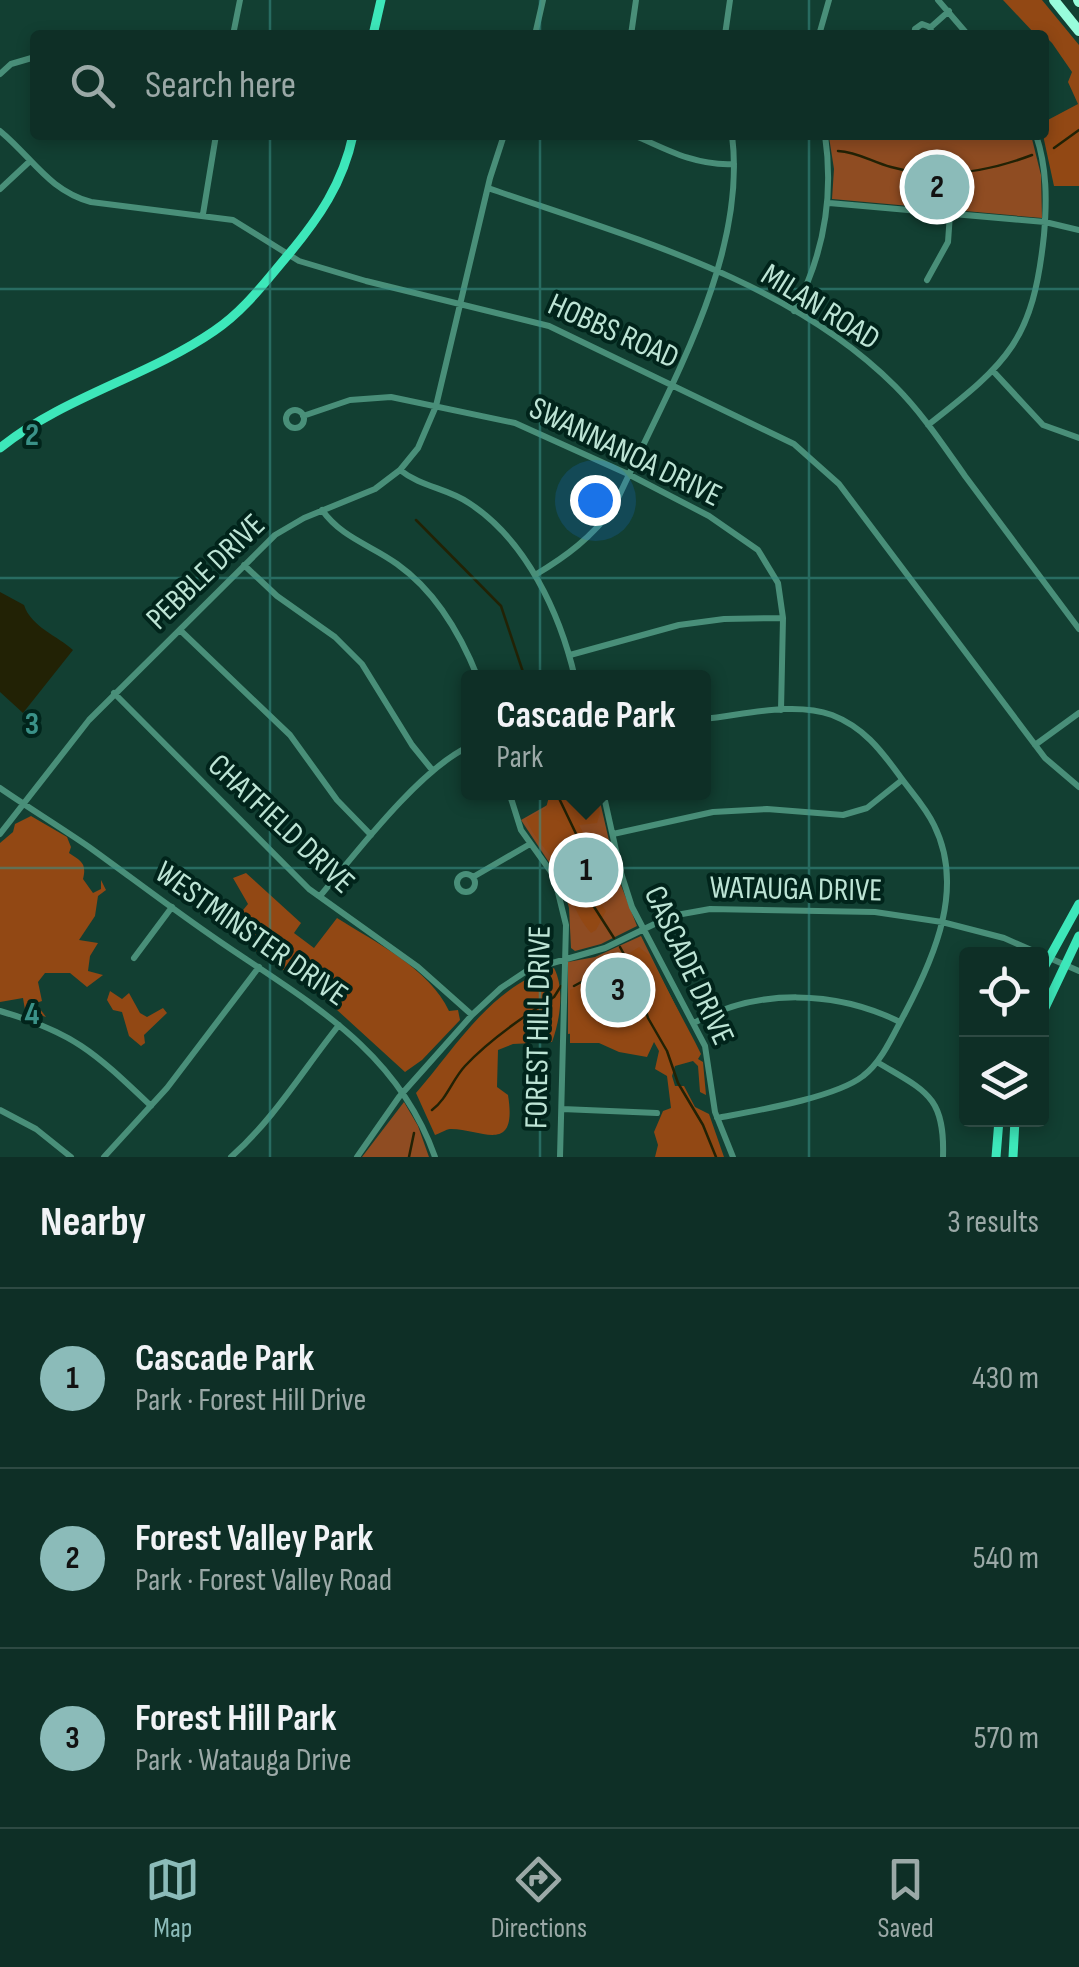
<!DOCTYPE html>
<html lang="en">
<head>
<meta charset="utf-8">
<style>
  body { margin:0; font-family:"Sofia Sans Condensed",sans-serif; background:#1c3b32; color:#f1f3f6 }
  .controls { position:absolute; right:30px; bottom:30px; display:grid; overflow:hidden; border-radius:10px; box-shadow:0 5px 15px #0003 }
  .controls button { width:90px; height:90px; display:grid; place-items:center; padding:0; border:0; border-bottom:2px solid #2e4a43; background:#0e2f26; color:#f1f3f6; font:50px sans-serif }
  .you { position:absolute; left:595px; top:500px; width:35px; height:35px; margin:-25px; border:8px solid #fff; border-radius:50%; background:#1a73e8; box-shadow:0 0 0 15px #1a73e833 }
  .badge { display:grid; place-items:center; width:65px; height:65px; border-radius:50%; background:#8bbbb9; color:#111; font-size:32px; font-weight:700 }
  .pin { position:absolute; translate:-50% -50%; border:5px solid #fff; box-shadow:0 2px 10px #0006 }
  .popup { position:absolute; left:461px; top:670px; width:250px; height:130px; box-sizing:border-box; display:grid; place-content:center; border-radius:10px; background:#0e2f26; filter:drop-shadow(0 2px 8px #0005); font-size:32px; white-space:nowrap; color:#9ba9a7 }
  .popup b { font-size:38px; color:#f1f3f6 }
  .popup::after { content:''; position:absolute; left:50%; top:100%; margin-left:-20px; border:20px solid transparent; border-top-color:#0e2f26 }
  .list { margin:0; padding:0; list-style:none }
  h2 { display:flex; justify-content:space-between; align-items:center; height:130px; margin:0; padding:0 40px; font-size:42px }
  h2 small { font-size:32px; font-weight:400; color:#9ba9a7 }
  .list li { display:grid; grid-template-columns:65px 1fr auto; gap:30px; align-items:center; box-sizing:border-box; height:180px; padding:0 40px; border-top:2px solid #2e4a43 }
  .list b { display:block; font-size:38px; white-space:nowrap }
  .list p { margin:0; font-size:32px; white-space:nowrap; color:#9ba9a7 }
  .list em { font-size:32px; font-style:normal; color:#9ba9a7 }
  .icon { flex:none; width:55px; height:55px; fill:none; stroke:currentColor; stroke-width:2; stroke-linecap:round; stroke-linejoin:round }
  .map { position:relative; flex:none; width:1079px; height:1157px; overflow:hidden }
  .search { position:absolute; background:#0e2f26; box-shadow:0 5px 15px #0003; left:30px; right:30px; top:30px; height:110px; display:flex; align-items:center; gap:25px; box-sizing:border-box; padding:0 35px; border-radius:10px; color:#9ba9a7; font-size:38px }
  .sheet { height:670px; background:#0e2f26 }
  nav { display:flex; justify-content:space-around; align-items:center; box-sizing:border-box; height:140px; border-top:2px solid #2e4a43; background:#0e2f26; font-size:28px; color:#9ba9a7 }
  nav a { display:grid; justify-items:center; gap:5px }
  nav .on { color:#8bbbb9 }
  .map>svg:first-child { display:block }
  .green { fill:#8f4c22 }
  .forest { fill:#924814 }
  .water { fill:#222205 }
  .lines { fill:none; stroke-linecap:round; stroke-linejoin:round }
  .stream { stroke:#222205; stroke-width:2.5 }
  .minor { stroke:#498f79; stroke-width:6 }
  .major { stroke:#3de7ba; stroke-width:9 }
  .highway { stroke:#98fcdb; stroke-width:10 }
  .grid { fill:none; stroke:#3a9288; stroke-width:2.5; stroke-opacity:0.55 }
  .labels { text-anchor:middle; stroke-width:8; stroke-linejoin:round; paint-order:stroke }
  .street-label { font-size:32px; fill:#bde4d5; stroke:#01241b }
  .grid-label { font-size:32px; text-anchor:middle; font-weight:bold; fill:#3a9288; stroke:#01241b; stroke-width:8; stroke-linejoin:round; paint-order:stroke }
</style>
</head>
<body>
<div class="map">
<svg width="1079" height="1157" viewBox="0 0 1079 1157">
  <rect width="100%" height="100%" fill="#123f32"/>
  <!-- green -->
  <path class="green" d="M851 135 946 138 1031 135 1041 175 1042 218 832 199 834 169 829 137Z
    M581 793H598L617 875 637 926 601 944 575 951 571 948 569 908 562 882 521 820 558 799Z
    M641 936 681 1017 568 1034V962L595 957Z
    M404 1102 418 1126 429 1157H362Z"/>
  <!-- forest -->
  <path class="forest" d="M1003 0H1042L1079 45V186H1054L1043 135 1044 122 1078 104 1068 82 1072 72 1052 43 1044 35 1035 34Z
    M550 793 572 796 595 793 600 813 597 823 579 825 585 836 582 858C593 871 595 895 606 911L596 930 591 933C574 914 569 889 557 867 548 849 533 838 526 819L546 808Z
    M31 816 67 837 71 847 69 853C81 861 87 863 83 879L93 893 101 889V880L106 890 98 896 95 916 79 940 98 943 90 956 88 971 103 975 87 987 70 973H45L38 982 42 1001 33 1004V1009H40L46 1017 25 1010 23 998 0 1002V843L13 832 15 824Z
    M246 873 301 923 294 933 314 948 337 918C375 942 430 969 449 1011L458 1010 460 1020 422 1060 405 1072 325 999 253 949V936L239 928V915L248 904 233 878Z
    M639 947 649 955 695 1042 701 1054 698 1059 703 1062 706 1095 700 1092 698 1066 693 1061 675 1066 672 1076 675 1086H684L695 1107 709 1114 724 1157H655L658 1145 654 1132 663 1111 671 1108 667 1076 655 1069 659 1051 654 1042 647 1057 619 1052 599 1043H570V990L584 984 601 993H610L623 971 622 958Z
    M554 968C565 989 560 1020 552 1042L513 1044 498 1050 497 1087 508 1095C518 1157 480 1128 450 1129 447 1129 438 1134 435 1135L416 1093C457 1046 491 986 554 968Z
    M110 991 122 999 129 993 140 1013 147 1017 163 1008 167 1013 144 1035 145 1043 141 1046 129 1036 122 1012 113 1010 107 1000Z"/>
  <!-- water -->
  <path class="water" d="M0 592 24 605C31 627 58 636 73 650L23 713 0 692Z"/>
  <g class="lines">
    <!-- stream -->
    <path class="stream" d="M1054 148 1079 130
      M838 151C858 152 872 162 891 167 938 180 987 172 1032 155
      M416 520 501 606 525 678
      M556 792 580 842 589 899 614 938
      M620 947 636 976 648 1018 667 1051 678 1083 703 1125 716 1157
      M574 986 585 980 604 991 610 988 613 981 625 978V968L630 967
      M432 1110C447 1099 452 1080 465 1066 489 1040 524 1016 554 997L561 986
      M409 1157 414 1133"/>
    <!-- minor -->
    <path class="minor" d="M938 0 968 35
      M931 27 949 11
      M233 35 240 0
      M535 35 543 0
      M631 35 636 0
      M725 35 730 0
      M819 35 829 0
      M914 35 915 29 922 24 930 27 932 35
      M0 74 11 64 35 57
      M0 131C32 157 48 190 91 202L233 220 299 261 366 281 549 326 794 444 839 484 1045 758 1079 787
      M634 135C667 150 696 166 734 164
      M488 188C626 236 790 280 895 386 922 413 943 445 965 476 1003 527 1041 578 1079 629
      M0 189 29 162
      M829 203 1045 222 1079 230
      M203 214 216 135
      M927 280 948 242 950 214
      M794 311C824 255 834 197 825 135
      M993 371 1043 425 1079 438
      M286 419a9 9 0 1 1 18 0a9 9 0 1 1-18 0Z
      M303 416 350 400 391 397 515 423 628 474 709 516 758 550 778 583 783 618 781 710
      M928 425C1009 362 1033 340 1044 235 1047 200 1047 168 1036 135
      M400 470C421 487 447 488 469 503 526 540 560 613 575 678
      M322 510C342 538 371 545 397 564 435 591 461 635 478 678
      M244 565 277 596 335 637 362 664 412 745 433 771
      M535 575C567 556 592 537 614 507 664 395 748 261 732 135
      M180 630 290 735 337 800 371 835
      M570 655 679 625 724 619 783 618
      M114 693 309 889 418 967 472 1015
      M704 719C744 715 793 701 832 715 863 727 880 749 899 775 911 792 925 806 934 825 965 887 935 956 905 1013 894 1033 882 1062 863 1076 835 1098 754 1111 717 1118
      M1035 745 1079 713
      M0 788C29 808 60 827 89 847 132 878 175 911 219 941 308 1002 397 1049 435 1157
      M509 792 521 830 554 876 566 925 560 1157
      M603 792 621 873 632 907 705 1046 715 1112 733 1157
      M0 834 89 720 275 535 304 518 375 489 400 470 418 448 436 406 490 178 504 135
      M613 834 713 812 767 809 843 815 867 808 902 780
      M457 883a9 9 0 1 1 18 0a9 9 0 1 1-18 0Z
      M473 877 530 844
      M320 896C356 853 419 770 468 747
      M134 958 172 907
      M0 1011C75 1033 95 1053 151 1106
      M694 1023C757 988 836 990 900 1022
      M877 1062C925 1091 945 1095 943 1157
      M562 1109 657 1113
      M0 1110 36 1129 71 1157
      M104 1157 167 1088 259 967
      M231 1157C275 1118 303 1070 339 1025
      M357 1157 399 1097 472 1015 501 988 528 970 605 948 671 916 710 909 875 912 942 922 1004 938 1079 971"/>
    <!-- major -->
    <path class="major" d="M373 35 381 0
      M0 448C63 397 147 377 214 331 244 311 265 282 288 255 319 218 343 183 353 135
      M1042 971 1079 904
      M1042 1014 1079 936
      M996 1157 999 1120
      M1013 1157 1015 1120"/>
    <!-- highway -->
    <path class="highway" d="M1054 0 1079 31
      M1078 0 1079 2"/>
  </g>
  <!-- grid -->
  <path class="grid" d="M270 0V35M540 0V35M809 0V35M270 135V1157M540 135V1157M809 135V1157M0 289H1079M0 578H1079M0 868H1079"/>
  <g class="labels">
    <!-- street labels -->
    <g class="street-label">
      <text transform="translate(821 306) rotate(32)" y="11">MILAN ROAD</text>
      <text transform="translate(614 330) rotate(24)" y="11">HOBBS ROAD</text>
      <text transform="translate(626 451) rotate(26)" y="11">SWANNANOA DRIVE</text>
      <text transform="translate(205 571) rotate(-44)" y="11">PEBBLE DRIVE</text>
      <text transform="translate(282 823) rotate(43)" y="11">CHATFIELD DRIVE</text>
      <text transform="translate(796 888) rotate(1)" y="11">WATAUGA DRIVE</text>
      <text transform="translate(252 933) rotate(35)" y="11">WESTMINSTER DRIVE</text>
      <text transform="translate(690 965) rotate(65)" y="11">CASCADE DRIVE</text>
      <text transform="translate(537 1027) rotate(-89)" y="11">FOREST HILL DRIVE</text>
    </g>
  </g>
  <g class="grid-label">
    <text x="32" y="445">2</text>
    <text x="32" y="734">3</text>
    <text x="32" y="1024">4</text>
  </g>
</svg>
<div class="controls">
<button><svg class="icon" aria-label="locate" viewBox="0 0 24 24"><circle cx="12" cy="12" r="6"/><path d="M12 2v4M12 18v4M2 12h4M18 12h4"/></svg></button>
<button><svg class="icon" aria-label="layers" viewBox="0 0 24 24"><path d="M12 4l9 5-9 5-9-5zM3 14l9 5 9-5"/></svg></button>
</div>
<div class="you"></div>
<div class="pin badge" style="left:586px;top:870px">1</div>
<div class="popup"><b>Cascade Park</b>Park</div>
<div class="pin badge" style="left:937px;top:187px">2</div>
<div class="pin badge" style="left:618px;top:990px">3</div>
<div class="search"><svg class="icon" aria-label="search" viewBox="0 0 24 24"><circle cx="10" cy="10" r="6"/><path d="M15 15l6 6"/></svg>Search here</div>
</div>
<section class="sheet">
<h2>Nearby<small>3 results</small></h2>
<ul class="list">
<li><span class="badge">1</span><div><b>Cascade Park</b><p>Park · Forest Hill Drive</p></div><em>430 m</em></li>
<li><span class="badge">2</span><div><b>Forest Valley Park</b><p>Park · Forest Valley Road</p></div><em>540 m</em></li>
<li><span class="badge">3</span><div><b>Forest Hill Park</b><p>Park · Watauga Drive</p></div><em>570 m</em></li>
</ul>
</section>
<nav>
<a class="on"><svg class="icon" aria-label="map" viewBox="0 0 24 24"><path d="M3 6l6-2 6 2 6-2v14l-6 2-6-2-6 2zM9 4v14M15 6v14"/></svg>Map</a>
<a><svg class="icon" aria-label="directions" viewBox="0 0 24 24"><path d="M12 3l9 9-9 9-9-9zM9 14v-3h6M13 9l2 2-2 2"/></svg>Directions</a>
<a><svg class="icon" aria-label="saved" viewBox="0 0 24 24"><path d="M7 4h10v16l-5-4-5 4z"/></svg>Saved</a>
</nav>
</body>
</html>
